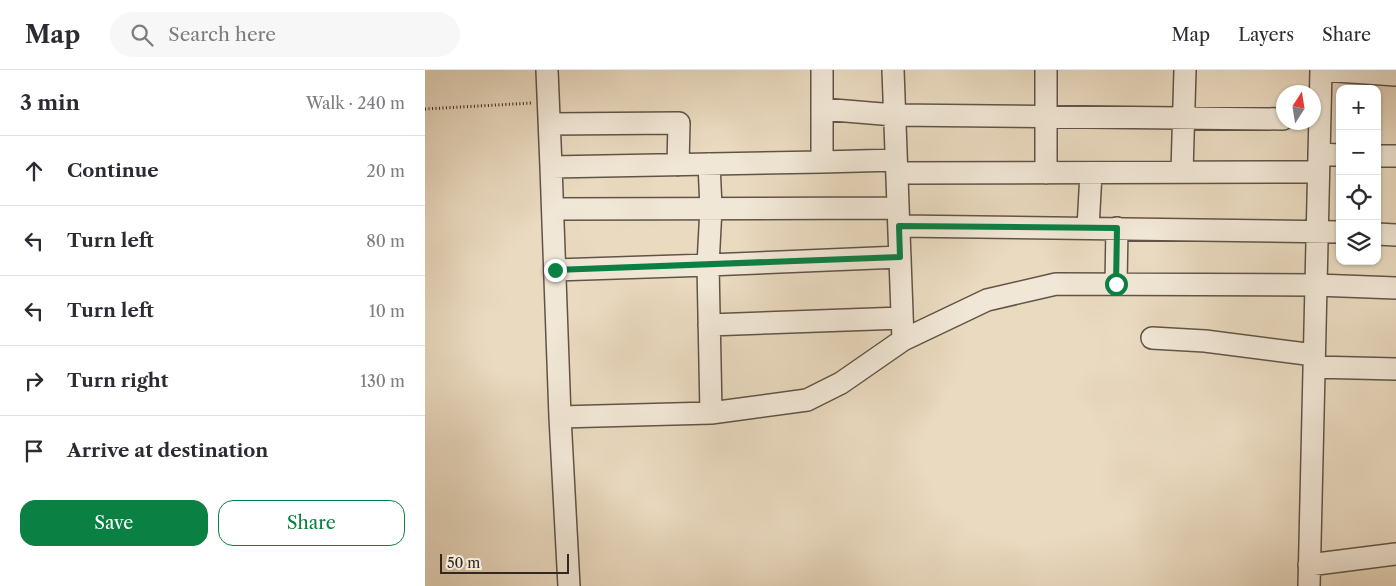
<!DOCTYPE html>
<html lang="en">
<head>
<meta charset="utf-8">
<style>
  body { margin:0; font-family:"Libre Caslon Text",serif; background:#f7f7f7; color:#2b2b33 }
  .controls { position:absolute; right:15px; top:15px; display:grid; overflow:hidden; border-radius:10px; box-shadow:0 1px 4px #0004 }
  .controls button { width:45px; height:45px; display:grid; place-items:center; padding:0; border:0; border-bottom:1px solid #e1e1e2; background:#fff; color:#2b2b33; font:25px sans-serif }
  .compass { position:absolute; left:851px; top:15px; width:45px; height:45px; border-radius:50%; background:#fff; box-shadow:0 1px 4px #0004; rotate:12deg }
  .scale { position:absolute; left:15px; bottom:12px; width:129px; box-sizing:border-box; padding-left:5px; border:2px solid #33271e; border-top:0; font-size:14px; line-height:18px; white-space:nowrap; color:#33271e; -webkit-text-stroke:4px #f1e7d6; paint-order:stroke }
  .stop { position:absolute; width:15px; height:15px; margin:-11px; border:4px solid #0b8043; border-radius:50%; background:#fff }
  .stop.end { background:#0b8043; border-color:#fff; box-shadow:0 1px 5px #0008 }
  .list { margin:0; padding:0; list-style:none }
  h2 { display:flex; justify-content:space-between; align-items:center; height:65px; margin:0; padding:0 20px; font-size:21px }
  h2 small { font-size:16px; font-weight:400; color:#7c7c81 }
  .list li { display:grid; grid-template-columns:32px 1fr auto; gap:15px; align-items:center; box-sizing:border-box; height:70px; padding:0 20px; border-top:1px solid #e1e1e2 }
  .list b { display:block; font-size:19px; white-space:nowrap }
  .list em { font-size:16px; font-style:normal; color:#7c7c81 }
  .actions { display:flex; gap:10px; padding:15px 20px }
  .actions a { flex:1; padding:11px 0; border:1px solid #0b8043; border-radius:15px; text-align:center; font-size:18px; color:#0b8043 }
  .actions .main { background:#0b8043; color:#fff }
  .icon { flex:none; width:28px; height:28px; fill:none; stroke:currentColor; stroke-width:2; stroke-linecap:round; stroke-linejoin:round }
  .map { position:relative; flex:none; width:971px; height:516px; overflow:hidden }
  header { display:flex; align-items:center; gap:30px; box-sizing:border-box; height:70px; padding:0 25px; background:#fff; border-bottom:1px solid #e1e1e2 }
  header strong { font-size:24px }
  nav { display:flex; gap:28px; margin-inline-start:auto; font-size:18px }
  .search { width:350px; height:45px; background:#f7f7f7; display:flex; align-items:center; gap:12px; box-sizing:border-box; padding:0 18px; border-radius:28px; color:#7c7c81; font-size:19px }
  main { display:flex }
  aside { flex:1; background:#fff }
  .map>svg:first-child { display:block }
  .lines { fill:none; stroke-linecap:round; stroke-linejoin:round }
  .minor-casing { stroke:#615446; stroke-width:24 }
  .path { stroke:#33271e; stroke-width:3; stroke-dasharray:1 2.5; stroke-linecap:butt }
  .minor { stroke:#f1e7d6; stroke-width:21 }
  .route { stroke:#0b8043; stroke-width:6 }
</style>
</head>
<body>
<header>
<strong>Map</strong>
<div class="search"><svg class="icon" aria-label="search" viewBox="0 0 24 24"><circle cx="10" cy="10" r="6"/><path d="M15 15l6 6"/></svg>Search here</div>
<nav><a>Map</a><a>Layers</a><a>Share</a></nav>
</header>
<main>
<aside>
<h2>3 min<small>Walk · 240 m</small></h2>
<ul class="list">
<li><svg class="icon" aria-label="ahead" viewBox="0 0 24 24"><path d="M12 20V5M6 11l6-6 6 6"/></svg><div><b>Continue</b></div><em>20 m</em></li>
<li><svg class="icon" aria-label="left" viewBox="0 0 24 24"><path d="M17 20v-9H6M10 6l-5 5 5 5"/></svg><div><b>Turn left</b></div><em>80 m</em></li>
<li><svg class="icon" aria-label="left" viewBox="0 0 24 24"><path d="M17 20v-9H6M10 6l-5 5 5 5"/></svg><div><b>Turn left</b></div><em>10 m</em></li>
<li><svg class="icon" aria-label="right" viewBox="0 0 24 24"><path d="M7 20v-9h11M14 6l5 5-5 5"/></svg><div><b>Turn right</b></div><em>130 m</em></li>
<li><svg class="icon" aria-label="arrive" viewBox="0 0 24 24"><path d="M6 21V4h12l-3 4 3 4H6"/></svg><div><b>Arrive at destination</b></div></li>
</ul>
<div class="actions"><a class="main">Save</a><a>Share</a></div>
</aside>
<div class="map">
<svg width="971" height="516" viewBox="0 0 971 516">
  <rect width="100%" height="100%" fill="#eadac0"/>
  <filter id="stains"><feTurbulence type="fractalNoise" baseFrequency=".004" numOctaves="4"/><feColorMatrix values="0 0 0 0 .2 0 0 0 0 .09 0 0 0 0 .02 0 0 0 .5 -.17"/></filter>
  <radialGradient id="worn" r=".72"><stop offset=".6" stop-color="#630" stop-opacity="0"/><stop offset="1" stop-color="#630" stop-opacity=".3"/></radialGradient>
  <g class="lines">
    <defs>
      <path id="minor" d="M122 0 126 97
        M468 0 478 270 562 230 631 214 891 215 971 218
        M621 0V103
        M896 0 971 5
        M397 39 469 45 858 49
        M125 54 254 53 253 95
        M894 84 915 85
        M952 86H971
        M397 92 471 90
        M757 102 760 0
        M472 103 893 102
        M128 139 473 138
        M474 156 915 162
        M663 158 666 103
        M952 164 971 165
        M475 187 283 195 286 343 382 330 416 313 478 270
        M130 200 283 195 286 138 284 94
        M691 214 692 158
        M284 255 477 248
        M727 268 780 271 889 285
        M889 297 971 299
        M286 343 135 347 126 97 397 92V0
        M135 347 144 516
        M884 495 971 484
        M884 516 896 0"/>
    </defs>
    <!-- minor casing -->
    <use href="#minor" class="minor-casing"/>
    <!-- path -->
    <path class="path" d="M0 39 107 33"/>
    <!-- minor -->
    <use href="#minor" class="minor"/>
  </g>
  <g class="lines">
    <!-- route -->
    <path class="route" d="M130 200 475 187 474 156 692 158 691 214"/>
  </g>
  <rect width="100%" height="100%" filter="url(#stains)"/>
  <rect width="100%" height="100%" fill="url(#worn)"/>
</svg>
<div class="controls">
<button>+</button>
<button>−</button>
<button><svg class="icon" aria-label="locate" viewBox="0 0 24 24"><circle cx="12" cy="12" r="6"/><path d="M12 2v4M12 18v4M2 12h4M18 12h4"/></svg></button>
<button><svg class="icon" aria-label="layers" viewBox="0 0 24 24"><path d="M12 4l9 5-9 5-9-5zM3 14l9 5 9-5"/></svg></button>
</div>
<svg class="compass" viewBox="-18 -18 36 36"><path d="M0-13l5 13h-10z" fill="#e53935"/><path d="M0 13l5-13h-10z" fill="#7c7c81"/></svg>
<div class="scale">50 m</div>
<div class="stop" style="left:691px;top:214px"></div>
<div class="stop end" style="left:130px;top:200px"></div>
</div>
</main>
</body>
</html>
